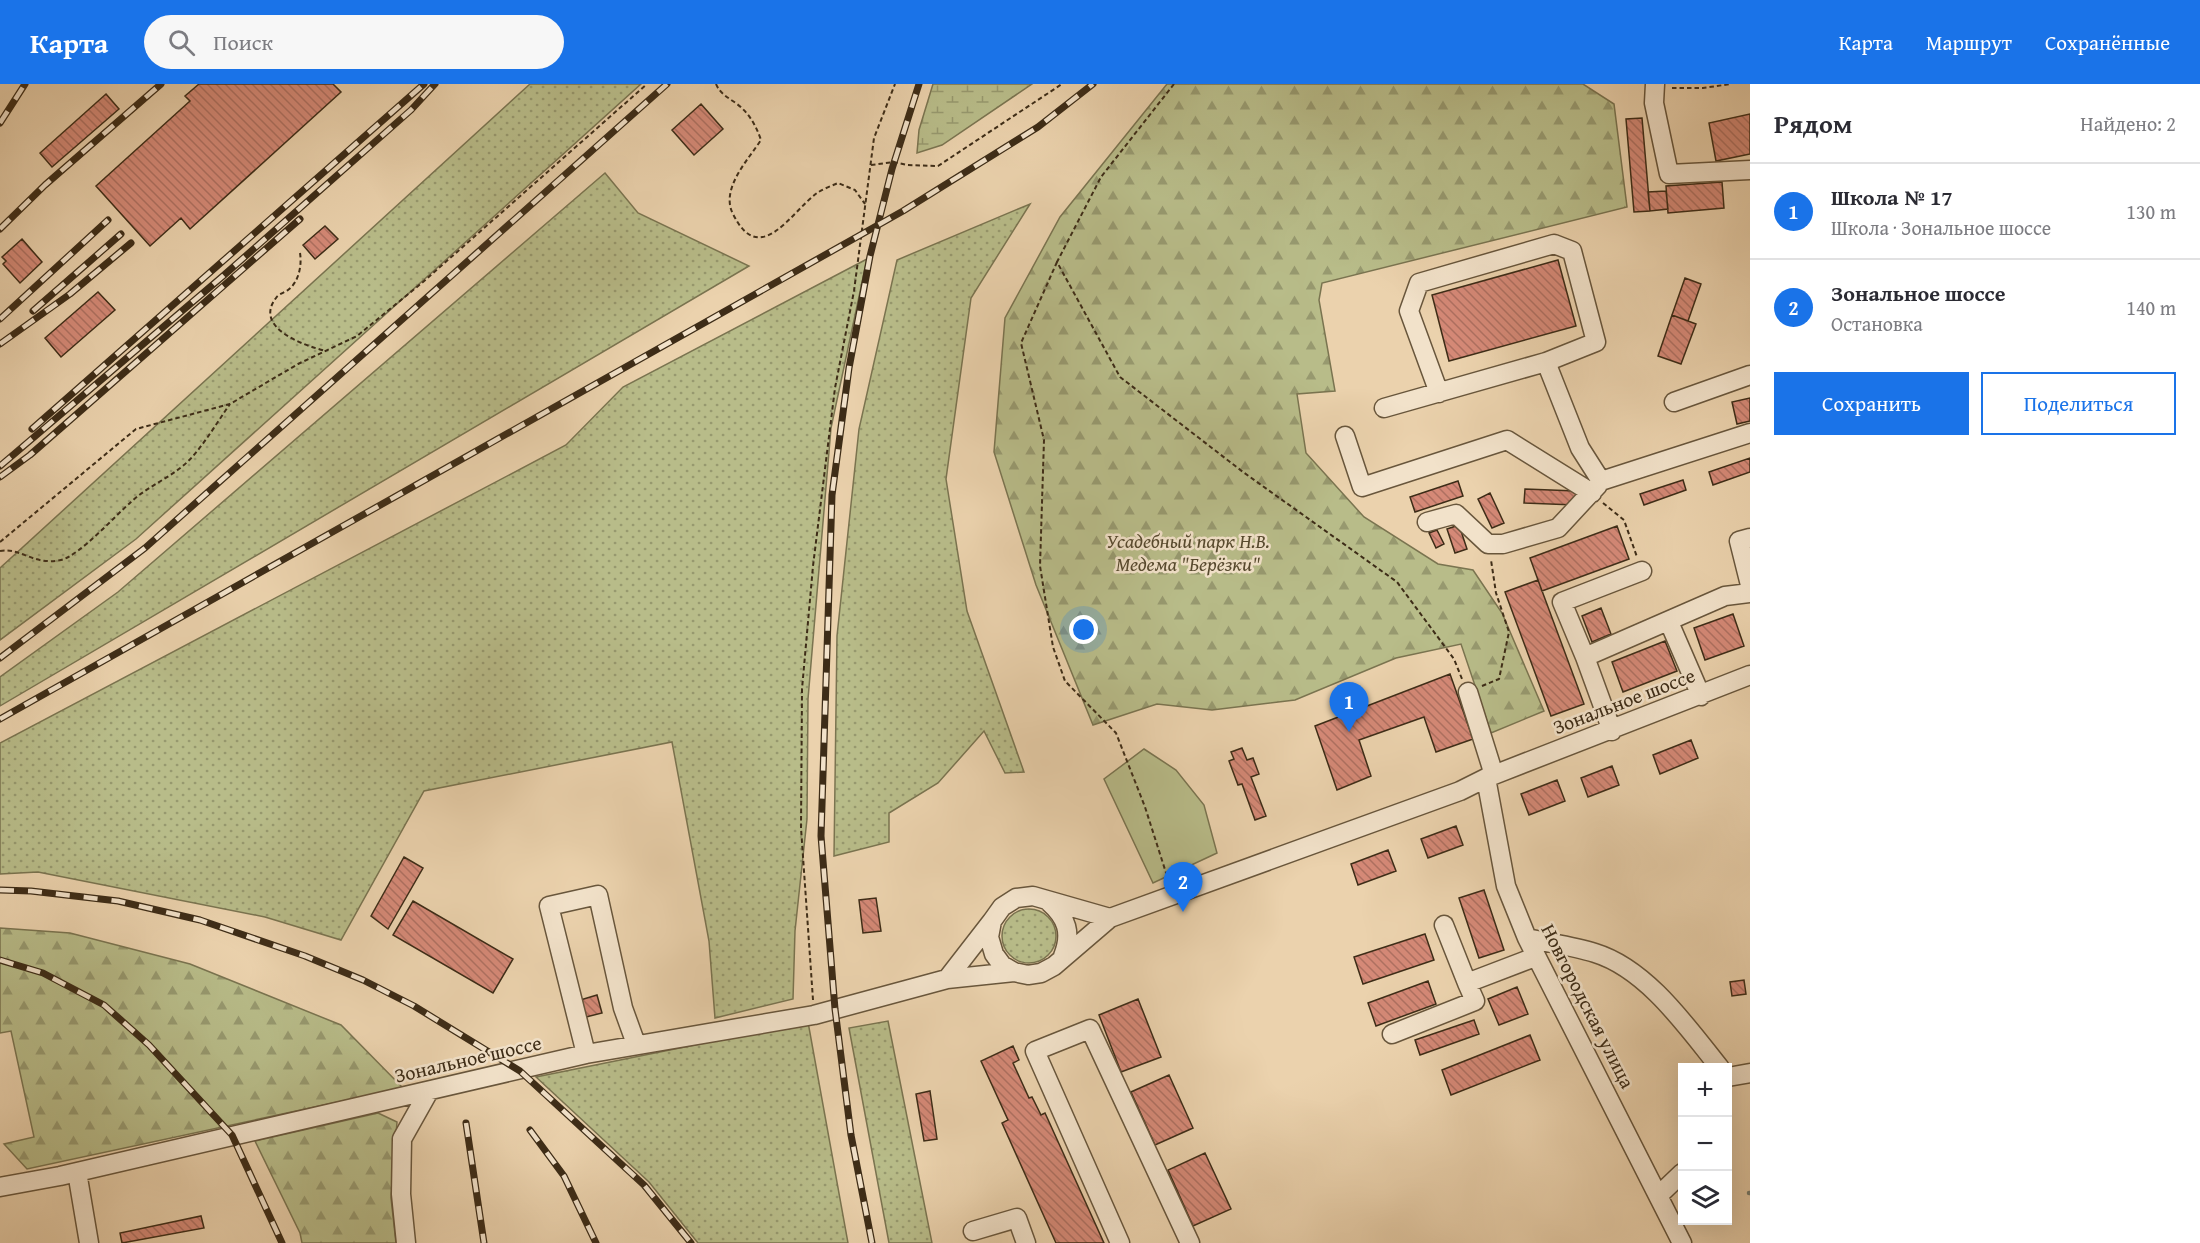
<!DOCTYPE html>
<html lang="ru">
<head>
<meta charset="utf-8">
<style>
  body { margin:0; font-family:"Gentium Book Plus",serif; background:#f7f7f7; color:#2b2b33 }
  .controls { position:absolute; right:18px; bottom:18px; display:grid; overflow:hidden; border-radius:0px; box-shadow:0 6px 24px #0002 }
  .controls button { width:54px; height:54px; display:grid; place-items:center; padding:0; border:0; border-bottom:2px solid #e1e1e2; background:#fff; color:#2b2b33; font:30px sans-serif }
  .you { position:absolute; left:1084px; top:546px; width:21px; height:21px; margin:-15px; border:4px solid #fff; border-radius:50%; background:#1a73e8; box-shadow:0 0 0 9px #1a73e833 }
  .badge { display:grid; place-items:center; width:39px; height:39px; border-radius:50%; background:#1a73e8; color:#fff; font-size:20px; font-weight:700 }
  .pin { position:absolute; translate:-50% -50px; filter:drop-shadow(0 2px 3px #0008) }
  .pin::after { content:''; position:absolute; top:32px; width:21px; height:18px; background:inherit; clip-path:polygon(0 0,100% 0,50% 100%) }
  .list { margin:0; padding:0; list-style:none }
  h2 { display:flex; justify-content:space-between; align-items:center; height:78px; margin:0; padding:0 24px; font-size:26px }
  h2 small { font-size:20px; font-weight:400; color:#7c7c81 }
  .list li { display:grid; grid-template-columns:39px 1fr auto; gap:18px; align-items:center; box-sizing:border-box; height:96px; padding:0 24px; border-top:2px solid #e1e1e2 }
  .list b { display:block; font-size:22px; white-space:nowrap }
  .list p { margin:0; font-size:20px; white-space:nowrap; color:#7c7c81 }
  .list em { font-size:20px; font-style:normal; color:#7c7c81 }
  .actions { display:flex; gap:12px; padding:18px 24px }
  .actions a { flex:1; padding:14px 0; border:2px solid #1a73e8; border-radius:0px; text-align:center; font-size:21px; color:#1a73e8 }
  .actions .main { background:#1a73e8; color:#fff }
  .icon { flex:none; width:33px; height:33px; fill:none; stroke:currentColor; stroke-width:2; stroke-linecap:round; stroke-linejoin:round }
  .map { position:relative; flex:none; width:1750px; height:1159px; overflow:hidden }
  header { display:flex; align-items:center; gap:36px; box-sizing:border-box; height:84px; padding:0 30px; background:#1a73e8; color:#fff }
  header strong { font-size:28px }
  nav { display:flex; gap:33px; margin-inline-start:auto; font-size:21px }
  .search { width:420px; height:54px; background:#f7f7f7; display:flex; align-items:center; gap:15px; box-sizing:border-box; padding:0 21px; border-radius:33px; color:#7c7c81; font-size:22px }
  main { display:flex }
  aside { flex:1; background:#fff }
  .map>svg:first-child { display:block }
  .green { fill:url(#green-dots); stroke:#7a7450; stroke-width:1.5 }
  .forest { fill:url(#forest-firs); stroke:#7a7450; stroke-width:1.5 }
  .wetland { fill:url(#wetland-marsh); stroke:#7a7450; stroke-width:1.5 }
  .pitch { fill:#b8bc89; stroke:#7a7450; stroke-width:1.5 }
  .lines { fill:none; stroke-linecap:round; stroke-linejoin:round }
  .stream { stroke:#757f74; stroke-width:4.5 }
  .building { fill:url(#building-back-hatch); stroke:#3d2c17; stroke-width:1.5 }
  .minor-casing { stroke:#68563c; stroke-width:21 }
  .path { stroke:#3d2c17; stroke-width:2; stroke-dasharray:4.5 3; stroke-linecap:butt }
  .minor { stroke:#f2e2ca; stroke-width:18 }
  .rail-casing { stroke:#3d2c17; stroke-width:7 }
  .rail { stroke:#f2e2ca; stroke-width:4.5; stroke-dasharray:14; stroke-linecap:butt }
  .labels { text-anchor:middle; stroke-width:5; stroke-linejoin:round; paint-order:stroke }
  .park-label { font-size:20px; font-style:italic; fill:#56492e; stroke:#f2e2ca }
  .street-label { font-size:20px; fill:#3d2c17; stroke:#f2e2ca }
</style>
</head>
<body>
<header>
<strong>Карта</strong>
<div class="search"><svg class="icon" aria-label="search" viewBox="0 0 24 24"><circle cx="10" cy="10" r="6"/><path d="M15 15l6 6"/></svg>Поиск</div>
<nav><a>Карта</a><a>Маршрут</a><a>Сохранённые</a></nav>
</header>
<main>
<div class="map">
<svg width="1750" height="1159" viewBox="0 0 1750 1159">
  <defs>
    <pattern id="green-dots" width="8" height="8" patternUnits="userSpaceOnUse" patternTransform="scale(1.5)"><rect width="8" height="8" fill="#b8bc89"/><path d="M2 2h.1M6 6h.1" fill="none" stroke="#97996f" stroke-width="1.8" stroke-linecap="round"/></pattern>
    <pattern id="forest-firs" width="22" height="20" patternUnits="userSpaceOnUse" patternTransform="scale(1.5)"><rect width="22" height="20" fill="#b8bc89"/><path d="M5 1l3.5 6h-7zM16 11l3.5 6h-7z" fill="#97996f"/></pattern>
    <pattern id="wetland-marsh" width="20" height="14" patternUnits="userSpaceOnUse" patternTransform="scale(1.5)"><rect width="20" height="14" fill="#b8bc89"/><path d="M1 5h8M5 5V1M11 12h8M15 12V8" fill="none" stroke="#97996f"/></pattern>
    <pattern id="building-back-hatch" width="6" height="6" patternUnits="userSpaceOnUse" patternTransform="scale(1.5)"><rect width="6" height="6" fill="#d58977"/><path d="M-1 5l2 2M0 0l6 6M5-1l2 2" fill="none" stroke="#ae7061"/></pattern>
  </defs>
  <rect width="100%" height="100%" fill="#ebd2ad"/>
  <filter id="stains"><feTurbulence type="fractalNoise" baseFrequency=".00333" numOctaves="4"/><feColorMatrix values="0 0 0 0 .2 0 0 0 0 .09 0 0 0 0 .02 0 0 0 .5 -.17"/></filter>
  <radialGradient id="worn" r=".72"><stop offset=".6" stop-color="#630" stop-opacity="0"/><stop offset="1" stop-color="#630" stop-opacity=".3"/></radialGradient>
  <!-- green -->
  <path class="green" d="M530 0H641L136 455 0 556V484Z
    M605 89 638 129 749 182 0 622V593L118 508Z
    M1030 120 971 214 946 395 967 527 1024 688 1005 689 984 647 938 699 889 729V758L834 772 837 552 859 345 897 176Z
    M867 175 831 344 808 615 807 735 795 847 793 915 715 934 709 857 672 658 424 707 341 856 265 833 38 788 0 790V659L566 361 623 303Z
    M1002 852a27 27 0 1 1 54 0a27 27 0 1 1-54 0Z
    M888 937 932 1159H889L849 944Z
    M808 938 848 1159H698L649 1098 536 993Z"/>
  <!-- forest -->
  <path class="forest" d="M1167 0H1583L1614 20 1627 123 1322 199 1319 216 1335 307 1297 310 1306 369 1364 433 1438 480 1473 486 1502 529 1544 627 1491 649 1461 560 1396 574 1295 616 1212 626 1157 620 1093 641 1036 501 994 368 1005 234 1060 133Z
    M0 844 70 849 190 880 341 941 403 1004 27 1085 4 1060 34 1053 11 947 0 949Z
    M378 1029 397 1038 391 1114 396 1159H302L300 1149 255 1057Z"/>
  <!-- wetland -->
  <path class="wetland" d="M933 0H1032L942 61 917 69 919 46Z"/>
  <!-- pitch -->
  <path class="pitch" d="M1144 665 1176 686 1204 721 1217 769 1153 799 1104 695Z"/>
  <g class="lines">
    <!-- stream -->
    <path class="stream" d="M1749 1109H1750"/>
  </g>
  <!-- building -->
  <path class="building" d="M199 0H333L341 8 190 145 181 134 150 162 96 102 190 17 185 12Z
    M106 10 119 25 52 83 40 69Z
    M701 20 723 45 694 71 672 46Z
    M1750 30V70L1716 77 1709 39Z
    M1642 34 1650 127 1634 128 1626 35Z
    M1722 98 1724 124 1668 129 1666 102Z
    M1666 107 1668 125 1650 127 1648 108Z
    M325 142 338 155 315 175 303 161Z
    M22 155 42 178 20 199 3 180 6 177 2 173Z
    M1558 176 1576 242 1449 277 1432 211Z
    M1685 194 1701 200 1688 237 1672 231Z
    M98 208 115 226 61 273 45 254Z
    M1672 231 1696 240 1681 280 1658 272Z
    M1750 314V337L1737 340 1732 318Z
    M1750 374V388L1713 401 1709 388Z
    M1683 396 1686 406 1644 421 1640 410Z
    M1458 397 1463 412 1415 428 1410 413Z
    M1525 405 1576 407 1575 421 1524 419Z
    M1490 409 1504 439 1492 444 1478 415Z
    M1459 441 1467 465 1455 469 1447 445Z
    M1617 442 1629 475 1542 507 1530 474Z
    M1437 446 1444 460 1436 464 1429 449Z
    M1538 496 1584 620 1551 632 1505 508Z
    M1601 524 1611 550 1592 558 1582 532Z
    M1733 530 1744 562 1705 576 1694 544Z
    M1665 557 1677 587 1623 608 1612 578Z
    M1450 590 1473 655 1436 668 1424 633 1359 656 1371 692 1337 706 1315 642Z
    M1691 656 1698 674 1660 690 1653 671Z
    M1242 664 1247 676 1253 674 1259 690 1251 693 1266 732 1255 736 1242 700 1238 701 1229 677 1234 675 1231 668Z
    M1612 682 1619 701 1588 713 1581 694Z
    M1557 696 1565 717 1529 731 1521 710Z
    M1456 742 1463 761 1428 774 1421 755Z
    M1388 766 1396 787 1358 801 1351 780Z
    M404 773 423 784 388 845 371 832Z
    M1484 806 1504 866 1479 874 1459 814Z
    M876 814 881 847 863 849 859 816Z
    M413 817 513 875 493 909 393 851Z
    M1425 850 1434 876 1363 900 1354 873Z
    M1744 896 1746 910 1732 912 1730 898Z
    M1428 897 1436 920 1376 942 1368 919Z
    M1517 903 1528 930 1499 941 1488 915Z
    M597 911 602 929 582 934 577 917Z
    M1138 915 1161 973 1121 988 1099 931Z
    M1474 936 1479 950 1420 971 1415 956Z
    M1530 951 1540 976 1451 1011 1442 986Z
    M1013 962 1019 976 1013 979 1029 1014 1032 1013 1041 1031 1045 1029 1104 1159H1056L1002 1039 1008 1036 981 977Z
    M1169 991 1193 1044 1155 1061 1131 1008Z
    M930 1007 937 1055 924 1057 916 1010Z
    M1205 1069 1231 1125 1193 1142 1168 1086Z
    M201 1132 204 1144 122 1159 120 1149Z"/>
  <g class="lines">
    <defs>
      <path id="minor" d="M1655 0 1654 19 1669 90 1750 86
        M1439 309 1409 227 1419 199 1554 160 1572 167 1596 258 1546 278
        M1674 318 1750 291
        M1384 324 1546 278 1580 364 1601 397
        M1345 352 1362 403 1507 356 1592 409
        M1601 397 1750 349
        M1427 438 1456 430 1488 460H1503L1558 444 1598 401
        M1750 454 1739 457 1750 501
        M1669 538 1701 612
        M1585 573 1562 518 1642 487
        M1468 608 1494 691
        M1612 647 1585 573 1725 512 1750 509
        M1486 694 1506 802 1527 854 1682 1159
        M1049 818C1067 834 1072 849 1063 872
        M1110 834 1033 812 1016 814 1002 823 992 837 989 853 994 870 1002 881 1014 888 1028 891 1041 889 1054 882 1110 834 1460 707 1486 694 1750 591
        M1444 841 1467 899 1535 873
        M1527 854C1549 859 1573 862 1595 869 1647 885 1687 943 1720 984
        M947 895 992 837
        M1392 950 1475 917 1467 899
        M586 970 549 822 598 811 623 924 636 960
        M1728 993 1750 989
        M77 1088 89 1159
        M0 1103 60 1092 586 970 814 931 947 895 1014 888
        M1659 1111 1682 1089
        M973 1147 1017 1134 1026 1159
        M406 1159 401 1110 402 1055 429 1007
        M1120 1159 1035 967 1090 945 1190 1159"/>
    </defs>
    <!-- minor casing -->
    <use href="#minor" class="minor-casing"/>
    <!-- path -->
    <path class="path" d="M716 0C720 10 729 14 737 20 750 30 756 42 761 56 748 76 720 105 733 130 760 185 791 128 817 109 823 105 831 102 838 99L855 106 865 120
      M1174 0 1101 93 1057 178 1120 293 1243 388 1397 498 1454 575 1462 595
      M1672 4H1703L1731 0
      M871 81 894 78 907 81 938 82 1062 0
      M300 169C302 181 299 198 288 206 284 209 278 210 276 214 253 244 305 262 326 267
      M1057 178 1021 259 1044 356 1040 482 1053 563 1065 597 1116 649 1145 723 1168 795
      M1603 419 1624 436 1637 473
      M0 458 136 345 230 320 298 280 357 252 423 198 647 0
      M0 467C21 463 33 482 61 476 79 472 116 431 131 418 150 400 176 392 193 372 207 356 218 337 230 320
      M1482 602 1499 595 1509 548 1496 509 1491 476
      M813 916 801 744 802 605 813 482 835 304 854 207 874 54 895 0"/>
    <!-- minor -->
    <use href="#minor" class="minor"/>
    <defs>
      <path id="rail" d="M0 39 25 0
        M0 145 45 101 161 0
        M33 227 121 150
        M0 235 108 136
        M0 260 70 210 131 159
        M32 345 424 0
        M0 382 223 192 411 26 435 0
        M0 393 30 371 300 135
        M0 574 145 464 667 0
        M0 635 903 127 1038 43 1093 0
        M0 806 31 807 118 817 200 836 305 872 363 896 414 922 520 987 644 1101 691 1159
        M0 876 43 889 104 921 149 961 232 1051 282 1159
        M466 1039 484 1159
        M530 1046 564 1092 596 1159
        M872 1159 851 1051 835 925 821 752 832 411 849 284 870 172 892 85 919 0"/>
    </defs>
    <!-- rail casing -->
    <use href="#rail" class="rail-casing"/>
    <!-- rail -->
    <use href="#rail" class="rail"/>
  </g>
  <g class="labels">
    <!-- park labels -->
    <g class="park-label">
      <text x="1188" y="464">Усадебный парк Н.В.<tspan x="1188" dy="23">Медема "Берёзки"</tspan></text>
    </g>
    <!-- street labels -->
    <g class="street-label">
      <text transform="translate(1624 617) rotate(-21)" y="7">Зональное шоссе</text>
      <text transform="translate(1588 922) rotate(63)" y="7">Новгородская улица</text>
      <text transform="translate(468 975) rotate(-13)" y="7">Зональное шоссе</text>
    </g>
  </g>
  <rect width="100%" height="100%" filter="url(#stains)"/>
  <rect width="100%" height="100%" fill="url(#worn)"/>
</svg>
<div class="controls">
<button>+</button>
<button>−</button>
<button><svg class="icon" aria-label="layers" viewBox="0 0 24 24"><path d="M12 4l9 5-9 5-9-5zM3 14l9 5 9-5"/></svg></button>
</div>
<div class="you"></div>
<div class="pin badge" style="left:1349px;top:648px">1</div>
<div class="pin badge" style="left:1183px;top:828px">2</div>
</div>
<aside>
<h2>Рядом<small>Найдено: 2</small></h2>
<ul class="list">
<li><span class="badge">1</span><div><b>Школа № 17</b><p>Школа · Зональное шоссе</p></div><em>130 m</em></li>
<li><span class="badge">2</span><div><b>Зональное шоссе</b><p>Остановка</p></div><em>140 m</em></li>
</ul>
<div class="actions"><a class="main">Сохранить</a><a>Поделиться</a></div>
</aside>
</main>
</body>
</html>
